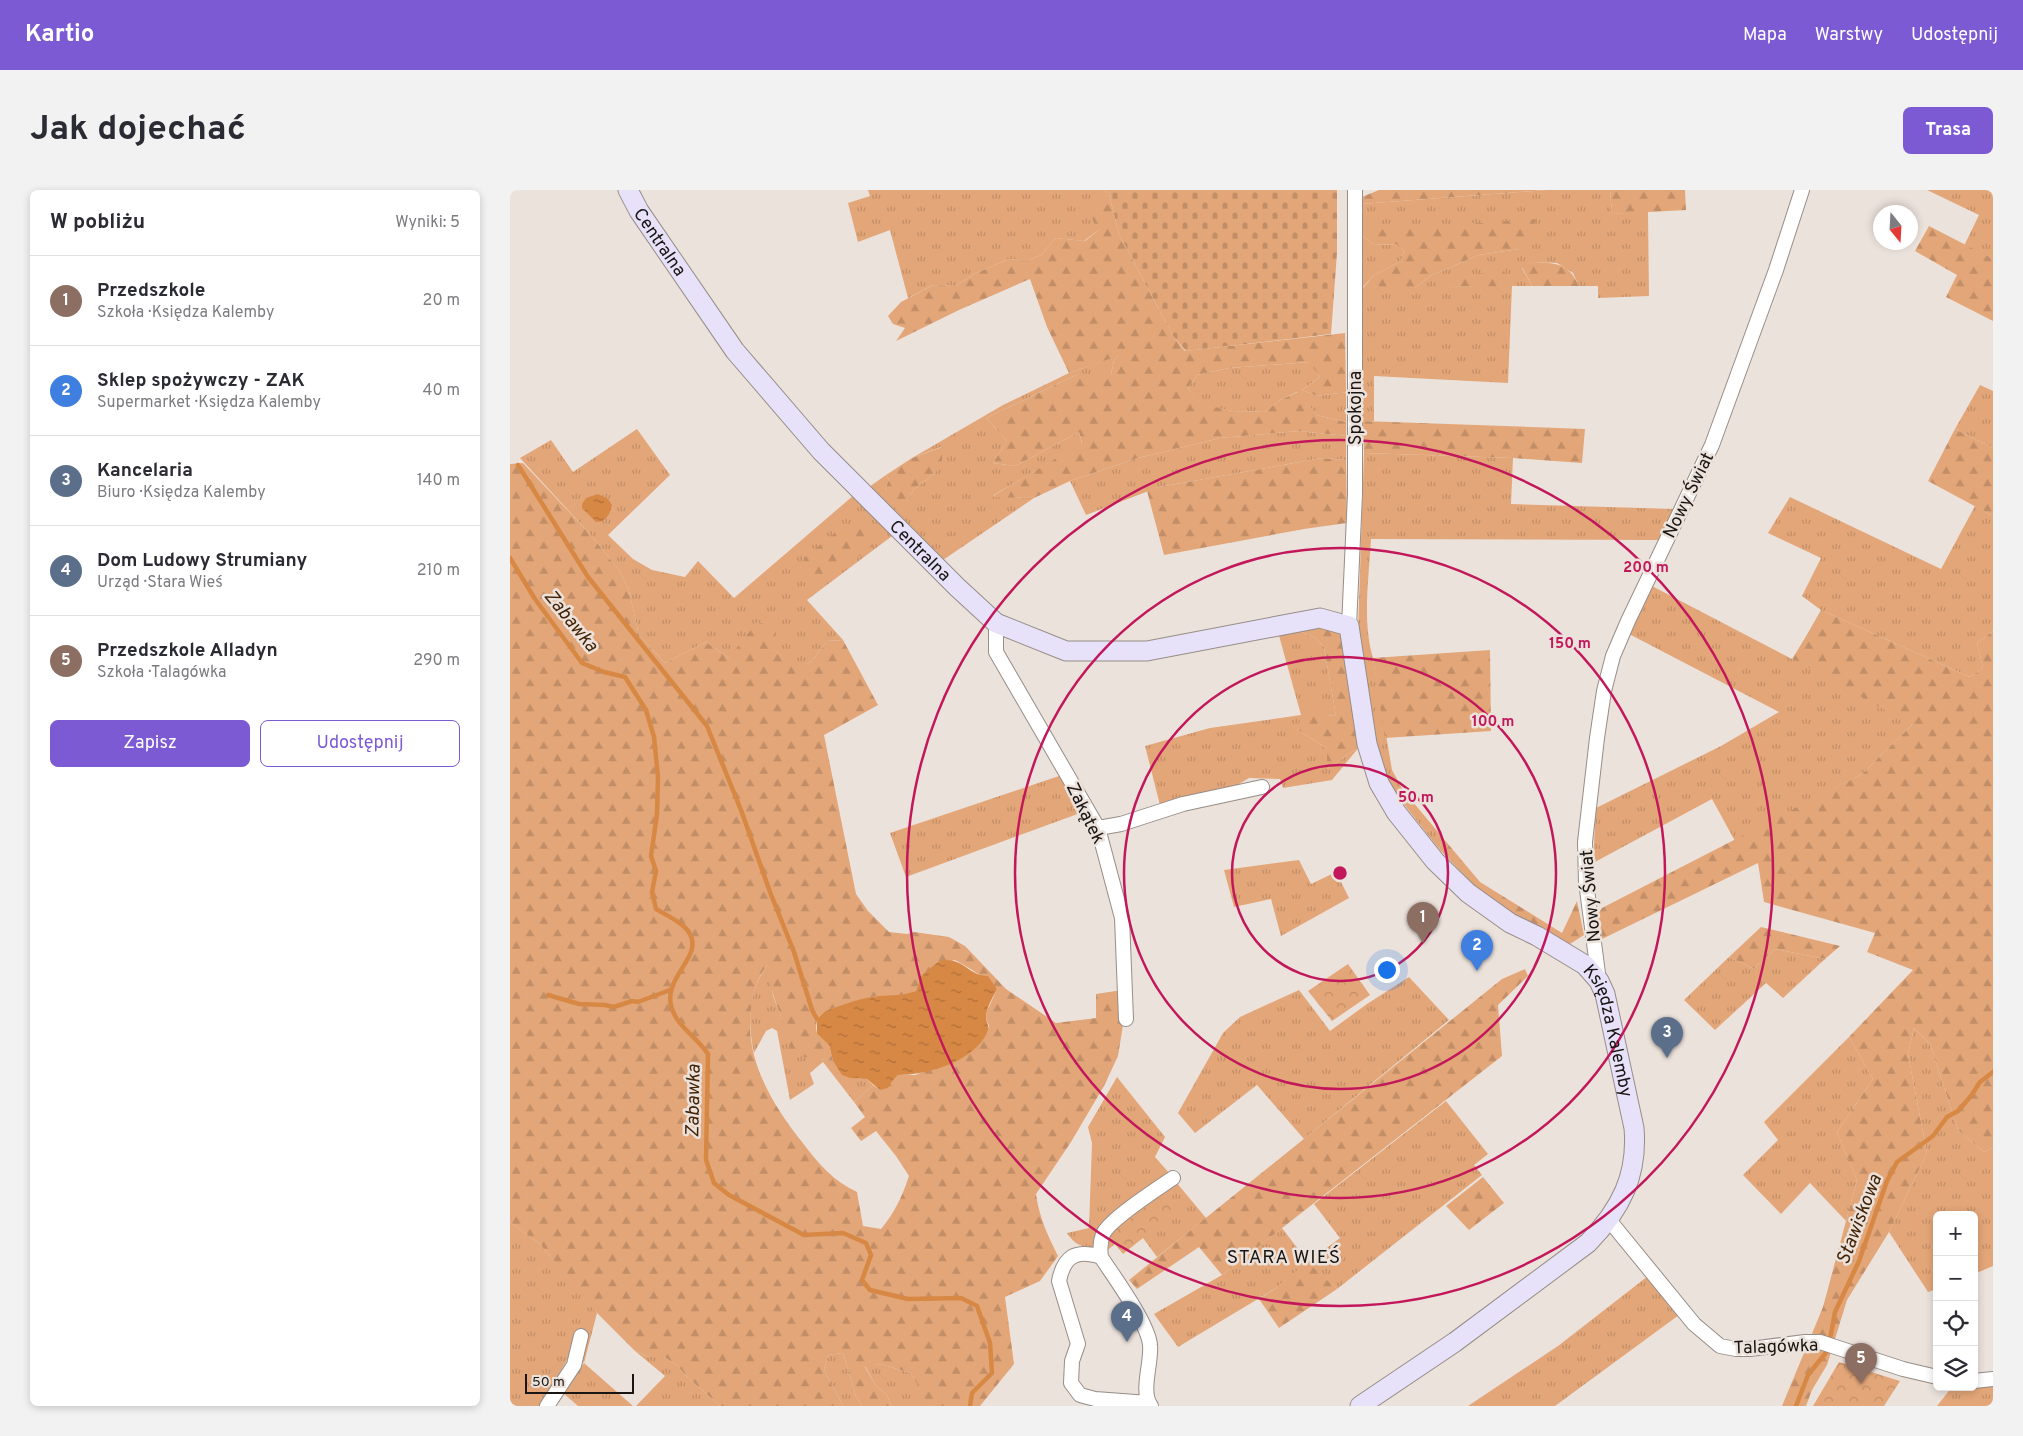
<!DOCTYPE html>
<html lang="pl">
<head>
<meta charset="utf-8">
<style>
  body { margin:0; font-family:Overpass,sans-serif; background:#f2f2f3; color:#2b2b33 }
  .controls { position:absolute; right:15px; bottom:15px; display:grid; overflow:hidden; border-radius:8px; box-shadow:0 2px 8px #0003 }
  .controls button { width:45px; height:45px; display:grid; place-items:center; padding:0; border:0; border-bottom:1px solid #e1e1e2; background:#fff; color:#2b2b33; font:25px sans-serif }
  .compass { position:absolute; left:1363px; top:15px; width:45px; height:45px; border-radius:50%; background:#fff; box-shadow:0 2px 8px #0003; rotate:162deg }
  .scale { position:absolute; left:15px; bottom:12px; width:109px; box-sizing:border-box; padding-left:5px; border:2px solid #181513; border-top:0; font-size:14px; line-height:18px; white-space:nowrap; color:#181513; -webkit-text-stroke:4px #ece2dc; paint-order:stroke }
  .you { position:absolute; left:876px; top:779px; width:18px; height:18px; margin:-12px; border:4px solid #fff; border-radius:50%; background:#1a73e8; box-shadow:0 0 0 8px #1a73e833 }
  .badge { display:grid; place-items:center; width:32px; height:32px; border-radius:50%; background:#7c5ad4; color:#fff; font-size:16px; font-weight:700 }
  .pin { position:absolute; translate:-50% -41px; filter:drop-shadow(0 1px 2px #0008) }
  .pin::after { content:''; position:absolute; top:26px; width:18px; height:15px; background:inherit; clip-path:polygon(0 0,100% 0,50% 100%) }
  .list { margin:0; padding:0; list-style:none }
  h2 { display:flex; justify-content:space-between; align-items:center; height:65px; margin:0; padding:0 20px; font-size:21px }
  h2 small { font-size:16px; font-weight:400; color:#7c7c81 }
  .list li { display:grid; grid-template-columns:32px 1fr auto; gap:15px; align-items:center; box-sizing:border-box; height:90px; padding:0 20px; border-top:1px solid #e1e1e2 }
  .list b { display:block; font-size:19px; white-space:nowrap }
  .list p { margin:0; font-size:16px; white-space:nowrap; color:#7c7c81 }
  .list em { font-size:16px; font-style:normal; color:#7c7c81 }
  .actions { display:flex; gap:10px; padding:15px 20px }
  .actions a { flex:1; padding:11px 0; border:1px solid #7c5ad4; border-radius:8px; text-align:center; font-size:18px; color:#7c5ad4 }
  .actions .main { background:#7c5ad4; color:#fff }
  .icon { flex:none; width:28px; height:28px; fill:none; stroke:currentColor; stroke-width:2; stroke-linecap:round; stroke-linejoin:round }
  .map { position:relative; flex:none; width:1483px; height:1216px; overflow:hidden; border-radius:8px }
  header { display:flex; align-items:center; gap:30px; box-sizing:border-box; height:70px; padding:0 25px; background:#7c5ad4; color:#fff }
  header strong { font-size:24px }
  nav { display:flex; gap:28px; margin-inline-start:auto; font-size:18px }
  .intro { display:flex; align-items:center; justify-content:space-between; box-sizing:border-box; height:120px; padding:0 30px }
  h1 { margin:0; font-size:35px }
  .button { padding:12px 22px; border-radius:8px; background:#7c5ad4; color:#fff; font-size:18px; font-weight:700 }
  main { display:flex; gap:30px; padding:0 30px }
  aside { flex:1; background:#fff; border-radius:8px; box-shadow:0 2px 8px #0003 }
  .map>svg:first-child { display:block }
  .grass { fill:url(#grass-tufts); fill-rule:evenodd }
  .forest { fill:url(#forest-firs); fill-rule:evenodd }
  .cemetery { fill:url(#cemetery-stones) }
  .park { fill:url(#park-crowns) }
  .water { fill:url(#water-ripples) }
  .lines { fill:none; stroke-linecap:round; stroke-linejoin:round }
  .stream { stroke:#d88845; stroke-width:4.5 }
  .street-casing { stroke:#968d87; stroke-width:16 }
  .secondary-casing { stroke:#968d87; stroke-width:21 }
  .street { stroke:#fff; stroke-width:14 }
  .secondary { stroke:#e7e2fa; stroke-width:19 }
  .ring { fill:none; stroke:#c2185b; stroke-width:2.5 }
  .labels { text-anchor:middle; stroke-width:5; stroke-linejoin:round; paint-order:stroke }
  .street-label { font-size:18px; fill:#181513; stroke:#ece2dc }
  .water-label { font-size:19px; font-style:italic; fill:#432306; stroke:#ece2dc }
  .neighbourhood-label { font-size:19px; letter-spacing:1px; fill:#181513; stroke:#ece2dc }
  .centre { fill:#c2185b; stroke:#ece2dc; stroke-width:2.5 }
  .ring-label { font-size:15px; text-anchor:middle; font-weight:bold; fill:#c2185b; stroke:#ece2dc; stroke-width:5; stroke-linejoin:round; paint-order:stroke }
</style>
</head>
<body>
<header>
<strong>Kartio</strong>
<nav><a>Mapa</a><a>Warstwy</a><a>Udostępnij</a></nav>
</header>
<div class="intro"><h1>Jak dojechać</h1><a class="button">Trasa</a></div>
<main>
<aside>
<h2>W pobliżu<small>Wyniki: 5</small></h2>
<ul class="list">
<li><span class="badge" style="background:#8d6e63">1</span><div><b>Przedszkole</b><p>Szkoła · Księdza Kalemby</p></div><em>20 m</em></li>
<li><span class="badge" style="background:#3f7fe0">2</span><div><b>Sklep spożywczy - ZAK</b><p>Supermarket · Księdza Kalemby</p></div><em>40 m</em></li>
<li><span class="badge" style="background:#5c6f8a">3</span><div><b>Kancelaria</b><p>Biuro · Księdza Kalemby</p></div><em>140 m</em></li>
<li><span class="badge" style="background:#5c6f8a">4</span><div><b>Dom Ludowy Strumiany</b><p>Urząd · Stara Wieś</p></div><em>210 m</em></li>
<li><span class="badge" style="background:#8d6e63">5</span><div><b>Przedszkole Alladyn</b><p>Szkoła · Talagówka</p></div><em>290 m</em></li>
</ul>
<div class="actions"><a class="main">Zapisz</a><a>Udostępnij</a></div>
</aside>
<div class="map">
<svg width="1483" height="1216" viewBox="0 0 1483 1216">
  <defs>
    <pattern id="grass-tufts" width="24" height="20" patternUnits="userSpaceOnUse" patternTransform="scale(1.25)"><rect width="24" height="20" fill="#e3a678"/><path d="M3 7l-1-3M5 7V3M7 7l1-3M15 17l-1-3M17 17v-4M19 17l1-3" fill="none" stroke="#c28e67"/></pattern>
    <pattern id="forest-firs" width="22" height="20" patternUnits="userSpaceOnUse" patternTransform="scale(1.25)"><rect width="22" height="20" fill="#e3a678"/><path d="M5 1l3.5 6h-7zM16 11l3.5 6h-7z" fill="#c28e67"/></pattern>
    <pattern id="cemetery-stones" width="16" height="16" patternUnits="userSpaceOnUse" patternTransform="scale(1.25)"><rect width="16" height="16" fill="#e3a678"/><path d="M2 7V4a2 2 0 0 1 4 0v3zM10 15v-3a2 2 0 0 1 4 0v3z" fill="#c28e67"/></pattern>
    <pattern id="park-crowns" width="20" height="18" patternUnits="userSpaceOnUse" patternTransform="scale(1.25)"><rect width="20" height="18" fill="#e3a678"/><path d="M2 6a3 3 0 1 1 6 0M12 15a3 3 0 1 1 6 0" fill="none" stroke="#c28e67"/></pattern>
    <pattern id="water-ripples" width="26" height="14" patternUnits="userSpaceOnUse" patternTransform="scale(1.25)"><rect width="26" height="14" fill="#d88845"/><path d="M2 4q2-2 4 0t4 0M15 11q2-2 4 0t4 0" fill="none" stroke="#ae6e38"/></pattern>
  </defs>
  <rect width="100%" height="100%" fill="#ece2dc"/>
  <!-- grass -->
  <path class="grass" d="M358 0H595L596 3 590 39 574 51 546 48 531 65 517 71 499 69 464 84 446 96 423 95 398 108 380 40 348 52 338 13 360 6Z
    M1037 0H1100L1102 24 1138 21 1139 106 1088 108V96H1069L1063 83 1047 73 1023 72 1012 78 1022 96H1002L998 193 864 186V231H853L851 45 864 55 886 54 894 61 891 71 864 85 852 98H905L920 86 969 65 1009 59 851 41V14ZM954 86 1002 95 937 97Z
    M1417 0H1483V69L1454 56 1469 25Z
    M609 165 604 170 601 185H566L476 228 497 251 483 273 505 276 569 242 572 254 482 306 524 308 433 370 359 297 376 285 379 289 375 300 397 311 404 299 425 283 431 257 402 268 493 215 559 183Z
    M800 172 810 187 792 200 807 206 836 202V232L807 225 787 202 770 210 755 222 722 221 691 215 678 199 687 185 719 178Z
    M1470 195 1483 201V258L1445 239Z
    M127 239 160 285 98 345 123 369 142 380 175 387 188 371 224 408 344 305 382 346 297 410 333 450 317 451 301 472 283 478 265 460 219 468 196 452 155 473 129 445 119 401 110 381 80 344 10 268 41 250 63 282Z
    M789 241 836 246V270L812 268 649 297 576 325 560 291 628 268 710 248Z
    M854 263 1003 268 1001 314 1165 319 1150 350 861 349C859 388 852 431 863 468L882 580 893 600 933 648 929 659 878 594 863 543 856 482 848 442Z
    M1280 307 1431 379 1465 316 1483 326V441L1467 453 1473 478 1460 487 1311 420 1292 406 1311 368 1258 343Z
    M1140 395 1282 469 1299 442 1402 535 1352 584 1225 651 1202 609 1083 673 1086 618 1211 556 1269 522 1119 444Z
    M793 438 792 442 805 448 814 457 826 526 817 525 787 539 817 559V579L850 556 822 590 773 598 770 589 739 588 724 597 712 598 650 615 635 556 700 538 791 525 768 442Z
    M552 585 573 622 396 687 380 643Z
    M789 670 801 694 826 682 839 708 771 746 761 709 724 717 714 680Z
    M1265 759 1315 769 1273 808 1256 793 1205 840 1174 810 1219 767 1244 779Z
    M260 772 263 806 276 839 310 869 323 871C335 888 337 888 357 889L363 895 344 912 313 872 300 883 304 894 280 910 267 841 262 838 256 841 244 863C237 831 238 798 260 772Z
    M899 787 939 830 794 949 747 895 685 943 668 923 713 843 730 827 789 800 820 841 857 814Z
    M1404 838 1420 854 1448 940 1474 962 1483 958V1076L1464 1084V1025H1427V1099L1418 1102 1379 1042 1417 963 1398 864Z
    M1339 847 1363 889 1327 942 1347 990 1336 1031 1300 993 1271 1024 1233 985 1268 950 1254 932Z
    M607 887 655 947 645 967 660 984 585 1057C571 1057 565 1055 557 1043L579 1038 582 953 578 937Z
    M936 911 978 964 964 975 972 985 827 1099 797 1073 766 1098 668 1157 644 1124 712 1085 772 1038 798 1072 830 1048 804 1014Z
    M666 992 696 1028 647 1067 633 1048 613 1064 605 1054 595 1062 600 1042Z
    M0 1032 31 1055 87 1123 74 1173 123 1216H68L53 1203 74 1173 65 1157 29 1216H0Z
    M1138 1086 1169 1125 1045 1216H958L1048 1156Z
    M125 1161 139 1167H154L167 1175 176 1186 210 1216H126L155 1186Z
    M333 1163 346 1206 352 1216H333L314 1180 318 1165Z
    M370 1174 401 1183 416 1210 425 1216H381L377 1205 366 1196 355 1176Z
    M1483 1195V1216H1427L1442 1197Z"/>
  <!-- forest -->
  <path class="forest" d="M595 0H598L609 44 663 146 675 161 835 143 836 202 807 206 792 200 810 187 799 172 719 178 687 185 678 199 691 214 722 221 755 222 770 210 788 202 807 225 836 232V246L789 241 710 248 628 268 560 291 524 308 481 307 572 253 569 242 505 276 483 273 497 251 476 228 566 185H601L604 170 608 166 559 183 537 137 520 89 449 120 386 151 395 138 383 134 378 126 391 112 423 95 446 96 464 84 499 69 517 71 531 65 546 48 575 51 590 39 584 33 577 15 596 3Z
    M869 0H1037L851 14 852 7Z
    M1100 0H1175L1176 20 1102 24Z
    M1026 29 1022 46 1009 59 969 65 920 86 905 98 852 99 864 85 891 71 894 61 886 54 864 55 851 45V41Z
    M1419 36 1483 69V131L1436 107 1447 85 1405 61Z
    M1023 72C1046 73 1059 73 1069 96H1022L1012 77Z
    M993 80 1002 96 936 97 953 86Z
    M853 231 1075 239 1072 273 1003 268 854 263Z
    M1445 239 1483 258V326L1418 291Z
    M432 257V274L425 283 404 299 397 311 392 313 379 311 375 300 379 289 376 285 402 268Z
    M812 268 836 270 837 333 794 339 654 365 637 301 649 297Z
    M13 273 80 344 110 381 119 401 129 445 155 473 196 452 219 468 247 432 266 438 265 460 283 477 301 472 317 451 333 450 368 515 314 545 346 704 358 721 379 742 397 744 404 742 439 747 455 756 496 799 546 833 586 828V804L612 800 613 835 608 866 594 896 561 952 526 1004C529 1027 538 1046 548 1066L530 1091 495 1107 504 1174 470 1216H425L416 1211 401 1183 370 1174 355 1177 366 1196 377 1205 381 1216H352L346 1206 333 1163 318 1165 314 1180 333 1216H210L176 1186 167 1175 154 1167H139L125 1161 81 1117 31 1055 0 1032V274ZM444 770C451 772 483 793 487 799L477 821 476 828 479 836 477 843 466 857 452 867 405 885H388L370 900 363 895 344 912 355 927 341 938 351 951 366 941 386 966 399 986C392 1007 385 1022 371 1039L353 1036 347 1002C323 991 308 973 292 952 261 913 232 865 242 813 244 799 249 783 260 773 257 797 268 816 275 838 278 847 280 856 282 865L323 871 319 855 307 844 306 838 307 829 315 821 353 809 367 806H392L406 801 411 786Z
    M341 334 357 343 363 356 312 393 301 389 294 368 325 343Z
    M1311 420 1460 487 1473 478 1467 453 1483 441V958L1474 962 1448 940 1420 854 1404 838 1398 864 1417 963 1379 1042 1337 1110 1317 1175 1302 1200 1296 1216H1272L1313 1117 1347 990 1327 942 1363 889 1339 847 1403 780 1357 762 1365 743 1254 712 1248 673 1092 749 1088 724 1092 718 1352 584 1402 535 1283 469Z
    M793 438 821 439 834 446 850 556 817 579V559L787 539 797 511 817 525 826 526 814 457 805 448 792 442Z
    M980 460 981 541 875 548 863 468Z
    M933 648 970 692 1052 743 1067 711 1074 745 1060 754 1002 724 965 696 929 659Z
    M1251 737 1330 756 1315 769 1265 759 1244 779 1219 767Z
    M1015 779 1018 786 988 815 992 866 712 1085 689 1057 627 1099 619 1090 992 789Z
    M973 987 994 1013 959 1040 936 1016Z
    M797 1072 827 1099 769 1138 749 1109 766 1098Z"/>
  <!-- cemetery -->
  <path class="cemetery" d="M598 0H827V63L821 144 676 161 663 146 609 44Z"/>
  <!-- park -->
  <path class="park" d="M838 774 860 805 822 831 798 801Z
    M651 1005 665 1023 613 1062 600 1044Z
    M1329 1172 1390 1191 1374 1216H1303Z"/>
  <!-- water -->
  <path class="water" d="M88 304 98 309 102 315C100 324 96 332 86 332L72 318V314L76 308Z
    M435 770C456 770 459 786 478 786L487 799C483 807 476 818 476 828 477 834 480 837 477 843 463 872 417 885 388 885L382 891 378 898 370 900 357 889 340 888 332 885 323 871 319 855 307 844V829L315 821C332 815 350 808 368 806 382 805 392 806 406 801L411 786 428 772Z"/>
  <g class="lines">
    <!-- stream -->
    <path class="stream" d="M8 275 78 387 197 536 231 620 260 702 284 762 302 820 307 829
      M0 368 25 409 72 473 94 482 115 487 136 520 144 547 148 587 147 624 141 666 146 681 142 702 146 719C156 725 174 733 180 744 193 768 151 788 162 819 168 837 187 847 198 864L196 970 204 993 219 1005 294 1045 333 1043 356 1053 361 1065 352 1090 360 1100 398 1109 451 1108 467 1116 480 1153 482 1183 462 1203 460 1216
      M38 805 69 814 95 815 104 817 122 811 128 812 160 800
      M1286 1216 1298 1185 1318 1160 1325 1122 1349 1071 1377 991 1387 972 1423 946 1437 927 1448 921 1461 906 1470 892 1483 882"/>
    <defs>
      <path id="street" d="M486 433V462L588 638 612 728 616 829
        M839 436 845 304V0
        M588 638 611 634 673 614 752 597
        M1089 791 1076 692 1075 652 1087 548 1094 501 1103 466 1118 431 1202 255 1266 80 1292 0
        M1099 1030 1184 1134 1210 1156 1226 1159H1240L1295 1152H1310L1393 1179 1427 1187
        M591 1067C566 1059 554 1066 549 1091L568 1154 562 1171 561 1193 570 1205 585 1209 639 1213
        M1464 1191 1483 1189
        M37 1216 64 1175 71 1146
        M641 1216C630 1202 642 1172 640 1155 638 1133 604 1087 591 1067 590 1060 590 1052 593 1044 600 1029 647 999 663 988"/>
      <g id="secondary">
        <path id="s1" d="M118 0 129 21 225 161 311 261 447 397 486 433 556 461H637L810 428 839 436 857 554 869 593 886 622 925 671 958 703 1000 733 1027 746 1075 775 1089 791 1095 804 1124 938C1128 985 1111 1019 1078 1053L945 1152 850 1216"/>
      </g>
    </defs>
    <!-- street casing -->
    <use href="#street" class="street-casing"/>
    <!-- secondary casing -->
    <use href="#secondary" class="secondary-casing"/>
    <!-- street -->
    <use href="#street" class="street"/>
    <!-- secondary -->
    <use href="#secondary" class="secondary"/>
  </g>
  <!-- distance rings -->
  <g class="ring">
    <circle cx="830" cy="683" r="108"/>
    <circle cx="830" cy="683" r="216"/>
    <circle cx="830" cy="683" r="325"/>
    <circle cx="830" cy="683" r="433"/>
  </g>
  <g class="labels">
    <!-- street labels -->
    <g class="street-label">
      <text dy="6" stroke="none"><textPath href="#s1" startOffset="61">Centralna</textPath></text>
      <text transform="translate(845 218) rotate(-90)" y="6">Spokojna</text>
      <text transform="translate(1178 305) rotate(-64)" y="6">Nowy Świat</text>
      <text dy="6" stroke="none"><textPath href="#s1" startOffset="466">Centralna</textPath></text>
      <text transform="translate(576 623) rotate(64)" y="6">Zakątek</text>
      <text transform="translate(1080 706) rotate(-95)" y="6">Nowy Świat</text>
      <text dy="6" stroke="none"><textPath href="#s1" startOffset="1445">Księdza Kalemby</textPath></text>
      <text transform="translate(1266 1156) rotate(-2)" y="6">Talagówka</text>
    </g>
    <!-- water labels -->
    <g class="water-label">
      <text transform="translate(62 430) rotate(51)" y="7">Zabawka</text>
      <text transform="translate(182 911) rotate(-89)" y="7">Zabawka</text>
      <text transform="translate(1348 1029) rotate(-69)" y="7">Stawiskowa</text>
    </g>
    <!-- neighbourhood labels -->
    <g class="neighbourhood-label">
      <text x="774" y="1073">STARA WIEŚ</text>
    </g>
  </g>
  <circle cx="830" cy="683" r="8" class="centre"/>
  <g class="ring-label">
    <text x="1136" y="382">200 m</text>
    <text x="1060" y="458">150 m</text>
    <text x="983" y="536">100 m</text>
    <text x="906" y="612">50 m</text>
  </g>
</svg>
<div class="controls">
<button>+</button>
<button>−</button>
<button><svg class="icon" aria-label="locate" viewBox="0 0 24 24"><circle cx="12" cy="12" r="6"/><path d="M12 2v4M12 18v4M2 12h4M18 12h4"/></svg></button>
<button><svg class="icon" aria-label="layers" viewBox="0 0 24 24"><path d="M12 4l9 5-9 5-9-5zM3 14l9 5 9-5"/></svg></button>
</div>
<svg class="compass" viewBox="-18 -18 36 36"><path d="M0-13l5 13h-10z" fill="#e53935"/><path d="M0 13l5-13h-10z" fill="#7c7c81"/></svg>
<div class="scale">50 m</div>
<div class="you"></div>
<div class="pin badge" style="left:913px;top:753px;background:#8d6e63">1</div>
<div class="pin badge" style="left:967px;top:781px;background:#3f7fe0">2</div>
<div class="pin badge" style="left:1157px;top:868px;background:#5c6f8a">3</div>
<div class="pin badge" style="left:617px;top:1152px;background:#5c6f8a">4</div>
<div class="pin badge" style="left:1351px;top:1194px;background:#8d6e63">5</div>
</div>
</main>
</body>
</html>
